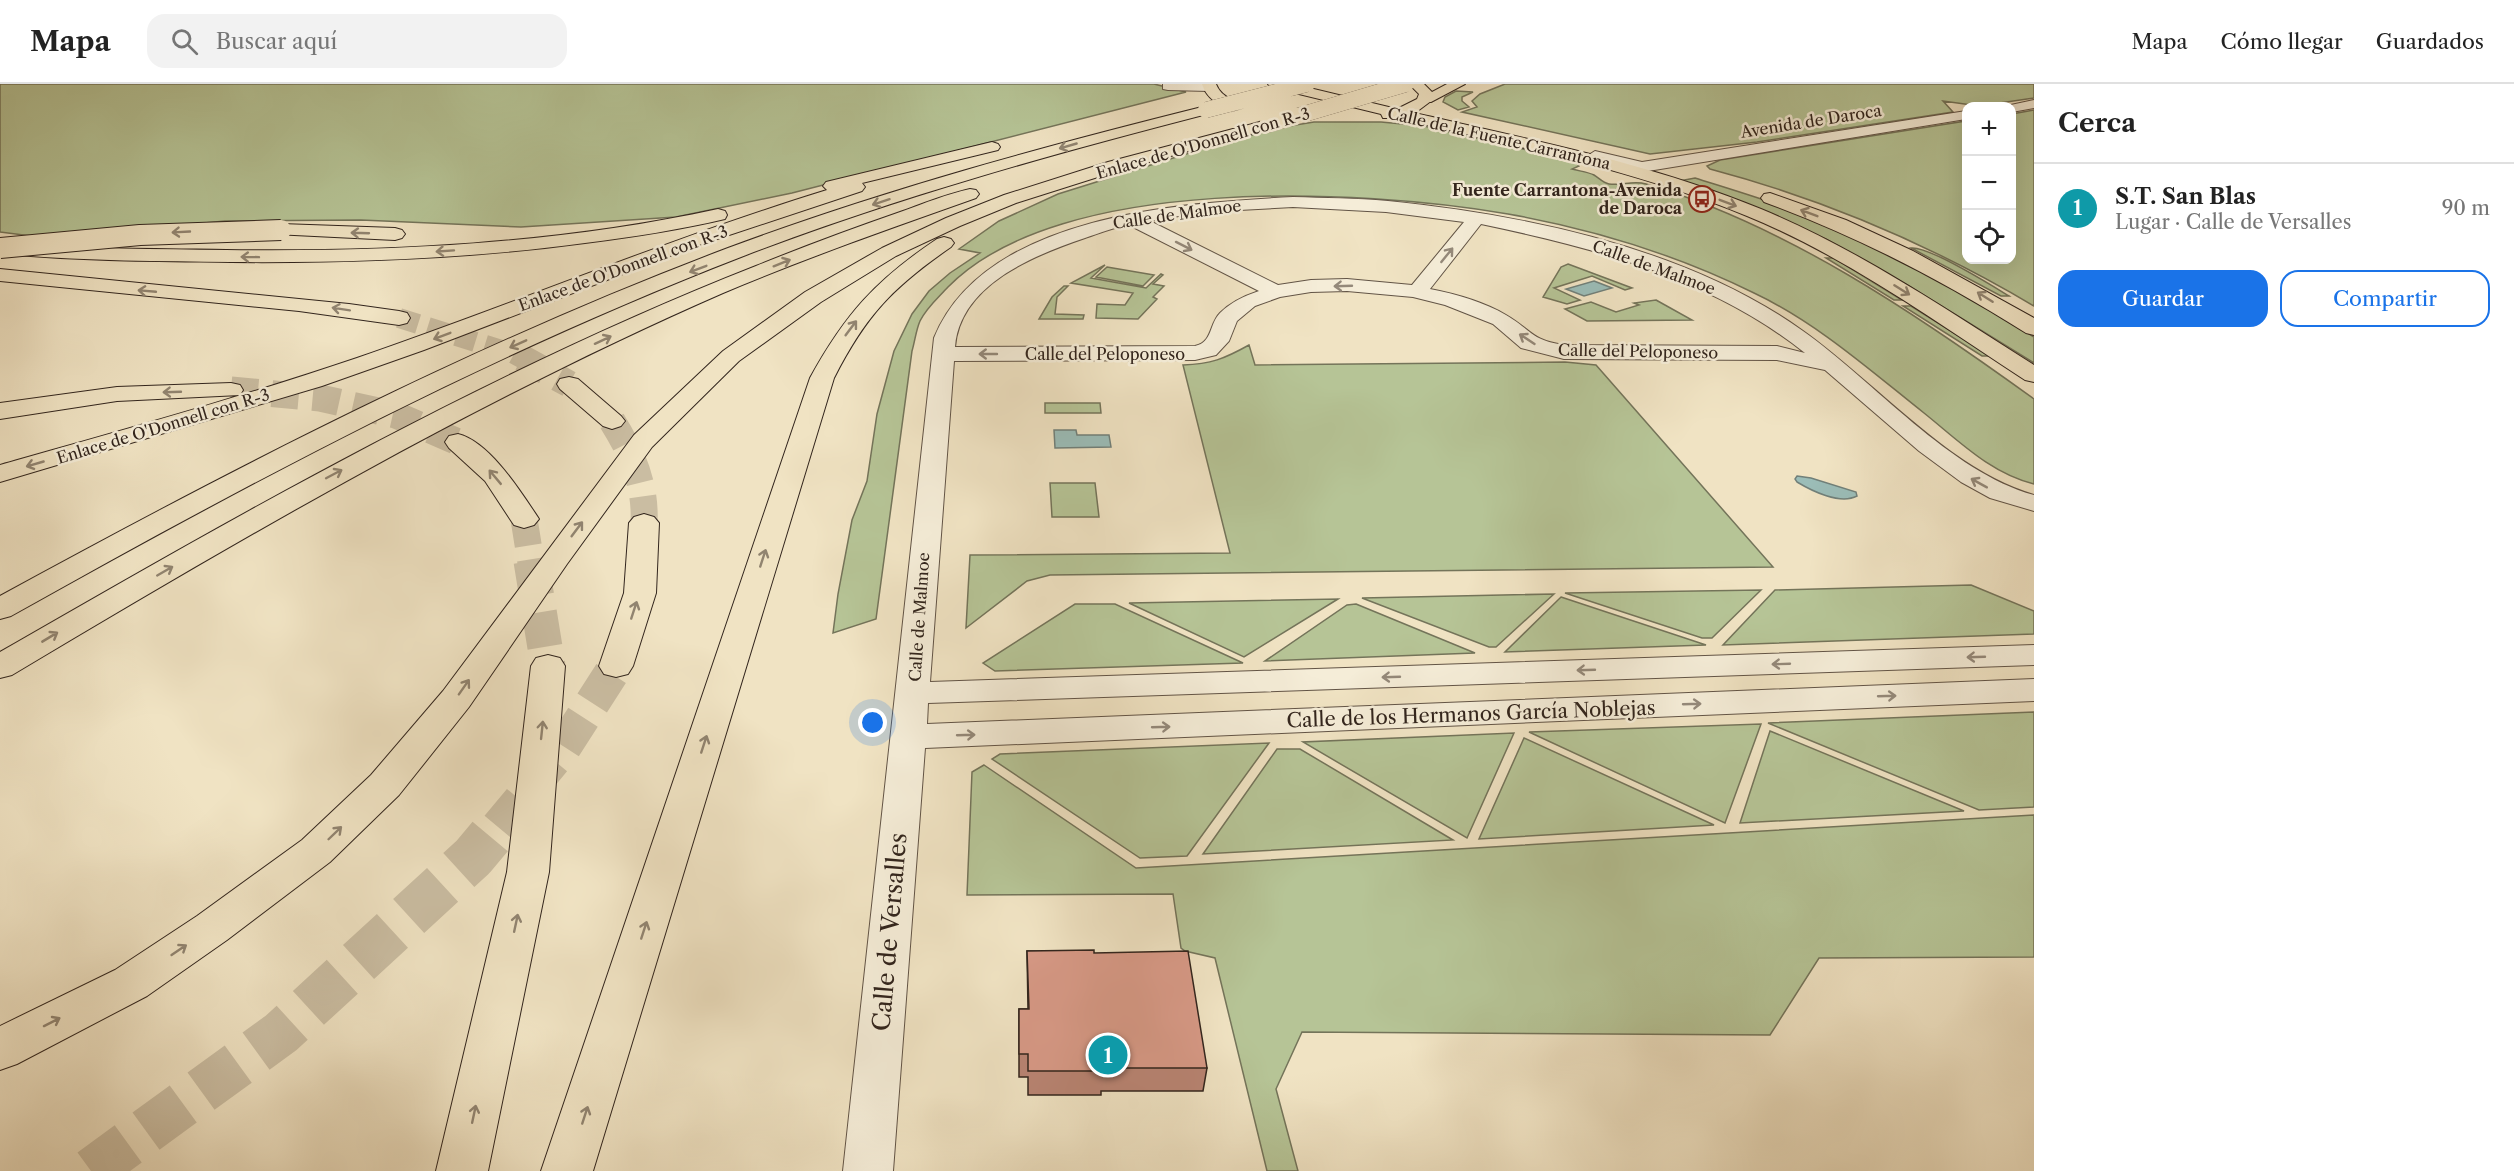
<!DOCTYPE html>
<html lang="es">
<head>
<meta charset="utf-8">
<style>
  body { margin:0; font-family:"Libre Caslon Text",serif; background:#f2f2f2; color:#222 }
  .controls { position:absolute; right:18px; top:18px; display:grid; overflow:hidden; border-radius:12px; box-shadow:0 6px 24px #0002 }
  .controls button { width:54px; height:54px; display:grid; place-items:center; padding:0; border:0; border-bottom:2px solid #e0e0e0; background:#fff; color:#222; font:30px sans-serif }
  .you { position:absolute; left:873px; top:639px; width:21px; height:21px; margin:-15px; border:4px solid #fff; border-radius:50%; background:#1a73e8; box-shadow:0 0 0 9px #1a73e833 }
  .badge { display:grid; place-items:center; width:39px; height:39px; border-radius:50%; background:#1a73e8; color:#fff; font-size:20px; font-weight:700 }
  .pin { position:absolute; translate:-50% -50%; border:3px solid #fff; box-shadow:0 2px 6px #0006 }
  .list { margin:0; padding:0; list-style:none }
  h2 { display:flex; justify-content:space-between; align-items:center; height:78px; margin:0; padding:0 24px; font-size:26px }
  h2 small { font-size:20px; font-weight:400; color:#767676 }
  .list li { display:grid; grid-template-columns:39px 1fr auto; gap:18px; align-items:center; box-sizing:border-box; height:90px; padding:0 24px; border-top:2px solid #e0e0e0 }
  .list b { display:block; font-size:22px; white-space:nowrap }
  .list p { margin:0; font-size:20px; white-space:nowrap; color:#767676 }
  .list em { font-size:20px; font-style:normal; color:#767676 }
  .actions { display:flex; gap:12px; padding:18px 24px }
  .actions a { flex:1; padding:14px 0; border:2px solid #1a73e8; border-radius:18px; text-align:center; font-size:21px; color:#1a73e8 }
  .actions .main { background:#1a73e8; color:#fff }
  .icon { flex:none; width:33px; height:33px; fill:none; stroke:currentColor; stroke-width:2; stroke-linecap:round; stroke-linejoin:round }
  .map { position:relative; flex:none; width:2034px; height:1087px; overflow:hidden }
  header { display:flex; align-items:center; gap:36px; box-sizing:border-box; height:84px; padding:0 30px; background:#fff; border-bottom:2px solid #e0e0e0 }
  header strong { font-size:28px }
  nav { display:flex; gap:33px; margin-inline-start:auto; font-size:21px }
  .search { width:420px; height:54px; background:#f2f2f2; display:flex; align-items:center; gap:15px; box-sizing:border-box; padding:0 21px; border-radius:18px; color:#767676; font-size:22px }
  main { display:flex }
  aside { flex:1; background:#fff }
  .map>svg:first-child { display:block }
  .green { fill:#b6c496; stroke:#74745a; stroke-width:1.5 }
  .water { fill:#9bbdb8; stroke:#71807a; stroke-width:1.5 }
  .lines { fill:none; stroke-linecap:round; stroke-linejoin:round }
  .highway-tunnel-far3 { stroke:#cabda2; stroke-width:20; stroke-dasharray:20 10; stroke-linecap:butt }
  .highway-tunnel-far2 { stroke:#cabda2; stroke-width:27; stroke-dasharray:27 14; stroke-linecap:butt }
  .highway-tunnel-far1 { stroke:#cabda2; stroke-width:35; stroke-dasharray:35 17; stroke-linecap:butt }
  .highway-tunnel { stroke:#cabda2; stroke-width:46; stroke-dasharray:46 22; stroke-linecap:butt }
  .minor-casing { stroke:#625446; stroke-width:2 }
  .major-casing { stroke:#32251d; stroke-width:2 }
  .highway-casing { stroke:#32251d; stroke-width:2 }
  .minor { fill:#f5edd8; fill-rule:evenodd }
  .major { fill:#f0e3c3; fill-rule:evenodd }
  .highway { fill:#f0e3c3; fill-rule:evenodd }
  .highway-bridge-far1-casing { stroke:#32251d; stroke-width:16; stroke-linecap:butt }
  .highway-bridge-casing { stroke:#32251d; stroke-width:22; stroke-linecap:butt }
  .highway-bridge-far1 { stroke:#f0e3c3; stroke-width:16 }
  .highway-bridge { stroke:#f0e3c3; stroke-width:20 }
  .wall { fill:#b98473; stroke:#32251d; stroke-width:1.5 }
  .building { fill:#d79986; stroke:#32251d; stroke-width:1.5 }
  .oneway { stroke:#918470 }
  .oneway2 { stroke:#94897a }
  .labels { text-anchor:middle; stroke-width:5; stroke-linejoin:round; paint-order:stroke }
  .far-street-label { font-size:16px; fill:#32251d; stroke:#f5edd8 }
  .far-poi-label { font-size:16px; font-weight:bold; fill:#32251d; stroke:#f5edd8; text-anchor:end }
  .street-label { font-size:20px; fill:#32251d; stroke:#f5edd8 }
  .near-street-label { font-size:24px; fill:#32251d; stroke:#f5edd8 }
</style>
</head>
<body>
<header>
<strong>Mapa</strong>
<div class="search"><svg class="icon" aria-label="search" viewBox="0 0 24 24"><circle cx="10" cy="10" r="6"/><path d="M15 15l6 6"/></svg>Buscar aquí</div>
<nav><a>Mapa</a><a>Cómo llegar</a><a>Guardados</a></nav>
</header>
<main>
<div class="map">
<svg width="2034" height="1087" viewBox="0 0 2034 1087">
  <rect width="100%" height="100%" fill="#f0e3c3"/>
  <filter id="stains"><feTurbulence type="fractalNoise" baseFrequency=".00333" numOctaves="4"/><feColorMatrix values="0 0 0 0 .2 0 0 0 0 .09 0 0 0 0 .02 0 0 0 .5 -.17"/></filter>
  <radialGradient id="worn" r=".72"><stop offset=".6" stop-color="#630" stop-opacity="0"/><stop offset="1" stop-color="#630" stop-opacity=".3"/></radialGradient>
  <!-- green -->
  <path class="green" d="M0 0H1154L1186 8 792 109 676 133 521 143 361 136 225 137 47 154 0 148Z
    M1505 0H2034V14L1979 22 1943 17 1953 28 1757 58 1650 70 1462 28 1477 23 1472 17 1480 10Z
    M1456 7 1473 8 1462 13V17L1469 23 1458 26 1443 18 1445 13Z
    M2034 26V222C1933 162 1823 115 1710 85L1707 82 1720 76 1966 37V176H2012V30Z
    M1314 38H1381L1424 42 1575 77 1579 82 1572 85C1579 87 1588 88 1594 91 1599 94 1603 99 1609 100 1622 102 1633 96 1646 100 1784 140 1918 231 2034 315V400C1990 389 1959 357 1924 329 1871 287 1816 238 1754 209 1677 171 1593 145 1508 130 1361 105 1060 89 948 203 938 214 927 223 920 237 916 246 915 257 912 267L876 535 833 549 838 510 852 436 867 397 877 330 894 267 912 230 929 207 950 189 980 169 959 165 999 137 1058 110 1202 65 1277 44Z
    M1695 94C1749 111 1804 127 1855 152 1916 182 1976 216 2034 253V279L1909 202 1826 155 1679 97Z
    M1911 164C1929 162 1991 201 2009 212H2001Z
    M1826 174H1834L1902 216H1894Z
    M1568 180 1632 204 1625 206 1592 192 1554 204 1580 216 1567 220 1543 213 1561 183Z
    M1105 181 1091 194 1146 204 1161 190 1163 191 1153 200 1164 202 1153 213 1157 215 1138 235 1096 234 1097 220 1125 221 1133 209 1071 199Z
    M1107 183 1154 191 1143 202 1096 193Z
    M1064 202H1068L1057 213 1055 230 1084 231 1083 235H1039L1052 213Z
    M1656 216 1692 236 1587 237 1565 225 1591 218 1616 228 1639 221 1634 219Z
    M1903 222H1911L1991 272H1982Z
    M1249 261 1255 281 1565 278 1596 281 1773 483 1050 491 1027 497 966 544 970 471 1230 469 1183 281C1211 280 1224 275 1249 261Z
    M1045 319H1100L1101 329H1045Z
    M1050 399H1095L1099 433H1052Z
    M1971 501 2034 527V550L1723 561 1775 506Z
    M1761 506 1712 554H1702L1565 509Z
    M1554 510 1496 563H1489L1362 514Z
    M1561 513 1706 561 1505 568Z
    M1338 515 1244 573 1129 519Z
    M1075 520H1115L1243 579 995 587 983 579Z
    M1356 520 1475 569 1265 577 1347 521Z
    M2034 628V723L1979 726 1768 639Z
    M1761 640 1725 739 1529 648Z
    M1770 647 1964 727 1740 739Z
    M1514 649 1467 754 1303 658Z
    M1524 654 1714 741 1479 755Z
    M1269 659 1187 772 1140 774 992 675 1000 670Z
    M1277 665H1300L1453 756 1203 770Z
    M984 681 1136 784 2034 731V873L1819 874 1770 951 1302 948 1276 1005 1298 1087H1267L1215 874 1185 867 1181 864 1173 810 967 811 972 688Z"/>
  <!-- water -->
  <path class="water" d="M1594 197 1612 204 1584 212 1566 205Z
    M1054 346H1076L1077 351H1109L1111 363 1055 364Z
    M1797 392 1811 394 1856 408 1857 412C1840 421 1812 407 1797 398L1795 395Z"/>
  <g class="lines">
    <!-- highway-tunnel-far3 -->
    <path class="highway-tunnel-far3" d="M399 234 514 270 525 276"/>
    <!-- highway-tunnel-far2 -->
    <path class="highway-tunnel-far2" d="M522 274 569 300
      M231 306 320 314 396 331 458 358
      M612 337C632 369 646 401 644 439
      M524 435 531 479"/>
    <!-- highway-tunnel-far1 -->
    <path class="highway-tunnel-far1" d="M531 477 548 582
      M498 743 562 666 616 582"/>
    <!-- highway-tunnel -->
    <path class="highway-tunnel" d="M91 1087 281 949 473 773 499 742"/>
    <defs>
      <path id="minor" d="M1163 0H1213L1216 3 1209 7 1168 6 1163 5Z
        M2034 16V24L2012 28V22H2006Z
        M1966 27V35L1642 88 1589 75 1587 72 1595 67 1642 78Z
        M1293 113C1324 114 1356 114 1388 117 1527 131 1687 164 1803 247 1874 297 1950 388 2034 411V427L1990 414 1961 398 1919 367 1825 286 1777 276 1564 275 1521 264 1493 240 1445 221 1413 213 1347 207 1311 208 1280 213 1255 222 1237 237 1229 257 1216 271 1195 276 954 277 930 598 2034 561V581L928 619 927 640 2034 595V617L925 664 893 1087H843L934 254C984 131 1179 119 1293 113ZM1293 123 1386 128 1464 138 1412 201 1347 195 1311 196 1278 201 1150 137 1202 128ZM1481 140C1595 164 1711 194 1805 269L1777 262 1564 261C1530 256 1532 246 1506 231 1484 218 1456 210 1430 205ZM1129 141 1259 207C1244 212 1231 218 1220 229 1209 240 1213 258 1195 262L955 263C960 200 1035 171 1085 154 1100 149 1114 143 1129 141Z"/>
      <path id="major" d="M1202 0H1216C1223 19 1250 21 1267 25L1269 28 1262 32C1240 28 1210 25 1202 0Z
        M1268 0H1293L1397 25 1417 15 1419 10 1409 0H1424L1433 9 1431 17 1415 29C1531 56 1650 79 1761 125 1858 165 1945 225 2034 281V298L2025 296C1936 238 1847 173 1747 132 1635 86 1515 62 1397 34H1383L1381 30 1270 3Z
        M1770 109 1846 136 1913 167 2034 234V251L2026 249C1942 196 1857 152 1764 118L1761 114 1764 110Z"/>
      <path id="highway" d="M1447 0H1465L1431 18H1421L1419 15Z
        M1206 22 1213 26 1211 29C1052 70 894 114 741 173 488 271 248 399 11 532L0 535V512C236 383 476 259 728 164 884 106 1045 62 1206 22Z
        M1267 36 1275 41 1272 44 1120 86 1016 119 960 142 896 172 821 218 739 277 652 363 567 480 469 623 399 711 330 778 227 856 147 912 17 980 0 986V942L115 886 197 832 302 756 371 691 443 607 634 351 723 267 805 208 882 164 946 134 1004 111 1108 78Z
        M992 58 998 60 1000 63 998 66 862 99 865 103 862 107 696 162 424 266 322 302 0 398V381C119 347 239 314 357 274 514 220 668 155 827 106L823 102 826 98Z
        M970 105 976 106 979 110 976 114C891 144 806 174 723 209 476 317 243 453 12 591L0 594V568C245 427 492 286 756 182 805 162 854 144 903 127 925 119 947 110 970 105Z
        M718 125 725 127 727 131 725 135C679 146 632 153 585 159 468 175 349 179 231 178 160 177 88 177 17 171L10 169 7 165 10 161 17 159C86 165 156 165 226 166 390 168 557 160 718 125Z
        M281 140 395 144 402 146 405 150 402 154 395 156 274 150 271 146 274 142Z
        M944 153 951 155 954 159 951 163C893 203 866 231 834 294L593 1087H541L810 294C845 230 876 196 937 155Z
        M0 185 349 220 399 227 407 229 410 234 407 239 399 241 299 227 0 197Z
        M569 293 578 295 621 332 625 337 621 342 612 345 603 342 560 305 557 300 560 295Z
        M231 299 240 301 243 306 240 311 117 317 0 335V319L117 303Z
        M458 350C490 358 521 408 539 435L534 441 524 444 514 441 485 397 449 364 445 358 449 352Z
        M644 430 654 433 659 439 656 509 633 582 628 590 616 593 604 590 599 582 624 509 629 439 634 433Z
        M548 571 560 574 565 582 549 788 488 1087H436L507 788 531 582 536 574Z"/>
    </defs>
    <!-- minor casing -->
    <use href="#minor" class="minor-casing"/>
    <!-- major casing -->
    <use href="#major" class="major-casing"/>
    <!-- highway casing -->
    <use href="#highway" class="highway-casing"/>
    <!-- minor -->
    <use href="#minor" class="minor"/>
    <!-- major -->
    <use href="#major" class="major"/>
    <!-- highway -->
    <use href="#highway" class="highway"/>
    <defs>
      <path id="highway-bridge-far1" d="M1206 26 1307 0
        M1233 36 1289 20
        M1267 41 1406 0"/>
      <path id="highway-bridge" d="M0 164 140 151 281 146"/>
    </defs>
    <!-- highway-bridge-far1 casing -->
    <use href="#highway-bridge-far1" class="highway-bridge-far1-casing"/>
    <!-- highway-bridge casing -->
    <use href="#highway-bridge" class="highway-bridge-casing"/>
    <!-- highway-bridge-far1 -->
    <use href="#highway-bridge-far1" class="highway-bridge-far1"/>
    <!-- highway-bridge -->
    <use href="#highway-bridge" class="highway-bridge"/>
  </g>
  <!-- wall -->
  <path class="wall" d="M1027 867 1094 869 1207 984 1203 1007H1101V1011H1028V993H1019V925H1028Z"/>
  <!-- building -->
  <path class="building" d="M1094 866V869L1188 867 1207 984H1103V987H1028V970H1019V925H1029L1027 867Z"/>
  <!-- one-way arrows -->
  <defs><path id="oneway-shaft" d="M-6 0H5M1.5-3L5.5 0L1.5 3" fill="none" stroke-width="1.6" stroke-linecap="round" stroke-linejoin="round" transform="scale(1.5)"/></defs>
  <g class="oneway">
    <use href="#oneway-shaft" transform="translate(1068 62) rotate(164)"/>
    <use href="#oneway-shaft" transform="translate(881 118) rotate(162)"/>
    <use href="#oneway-shaft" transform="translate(1728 119) rotate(21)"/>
    <use href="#oneway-shaft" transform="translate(1809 129) rotate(-159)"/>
    <use href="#oneway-shaft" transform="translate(181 148) rotate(177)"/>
    <use href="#oneway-shaft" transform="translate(360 149) rotate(-178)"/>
    <use href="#oneway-shaft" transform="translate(445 167) rotate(176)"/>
    <use href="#oneway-shaft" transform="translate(250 173) rotate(-179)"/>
    <use href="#oneway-shaft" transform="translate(782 179) rotate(-22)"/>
    <use href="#oneway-shaft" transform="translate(698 185) rotate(159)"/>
    <use href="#oneway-shaft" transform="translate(1902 206) rotate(32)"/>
    <use href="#oneway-shaft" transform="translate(147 207) rotate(-175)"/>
    <use href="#oneway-shaft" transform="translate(1985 213) rotate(-148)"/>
    <use href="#oneway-shaft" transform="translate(341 225) rotate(-171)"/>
    <use href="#oneway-shaft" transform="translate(851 244) rotate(-53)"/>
    <use href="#oneway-shaft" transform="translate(442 252) rotate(159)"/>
    <use href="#oneway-shaft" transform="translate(603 256) rotate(-25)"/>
    <use href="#oneway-shaft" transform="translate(518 260) rotate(156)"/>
    <use href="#oneway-shaft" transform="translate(172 308) rotate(178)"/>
    <use href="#oneway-shaft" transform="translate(35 380) rotate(164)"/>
    <use href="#oneway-shaft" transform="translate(334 390) rotate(-28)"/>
    <use href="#oneway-shaft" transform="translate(495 393) rotate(-130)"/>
    <use href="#oneway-shaft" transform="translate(577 445) rotate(-53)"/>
    <use href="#oneway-shaft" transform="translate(763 474) rotate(-72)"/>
    <use href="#oneway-shaft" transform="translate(165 487) rotate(-30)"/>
    <use href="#oneway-shaft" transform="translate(634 526) rotate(-72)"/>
    <use href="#oneway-shaft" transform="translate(50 553) rotate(-31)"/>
    <use href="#oneway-shaft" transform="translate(464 603) rotate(-55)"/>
    <use href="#oneway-shaft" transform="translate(542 646) rotate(-84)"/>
    <use href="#oneway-shaft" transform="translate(704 660) rotate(-72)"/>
    <use href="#oneway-shaft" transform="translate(335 749) rotate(-44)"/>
    <use href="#oneway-shaft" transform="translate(516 839) rotate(-78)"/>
    <use href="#oneway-shaft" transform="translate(644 846) rotate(-72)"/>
    <use href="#oneway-shaft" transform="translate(179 866) rotate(-34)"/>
    <use href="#oneway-shaft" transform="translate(52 938) rotate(-27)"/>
    <use href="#oneway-shaft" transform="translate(474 1030) rotate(-78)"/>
    <use href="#oneway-shaft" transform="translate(585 1031) rotate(-72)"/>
  </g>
  <g class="oneway2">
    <use href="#oneway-shaft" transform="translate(1184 162) rotate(27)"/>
    <use href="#oneway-shaft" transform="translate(1447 171) rotate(-51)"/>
    <use href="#oneway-shaft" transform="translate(1343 202) rotate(178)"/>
    <use href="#oneway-shaft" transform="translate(1527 255) rotate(-147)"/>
    <use href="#oneway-shaft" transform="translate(988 270) rotate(-180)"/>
    <use href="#oneway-shaft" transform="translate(1979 399) rotate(-151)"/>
    <use href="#oneway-shaft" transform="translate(1976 573) rotate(178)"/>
    <use href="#oneway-shaft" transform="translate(1781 580) rotate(178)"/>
    <use href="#oneway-shaft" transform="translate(1586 586) rotate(178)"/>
    <use href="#oneway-shaft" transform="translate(1391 593) rotate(178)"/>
    <use href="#oneway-shaft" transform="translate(1887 612) rotate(-2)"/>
    <use href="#oneway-shaft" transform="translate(1692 620) rotate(-2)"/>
    <use href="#oneway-shaft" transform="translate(1161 643) rotate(-2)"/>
    <use href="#oneway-shaft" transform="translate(966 651) rotate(-2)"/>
  </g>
  <!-- icons -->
  <defs>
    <symbol id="bus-ring" viewBox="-11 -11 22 22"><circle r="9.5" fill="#f5edd8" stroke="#8f2418" stroke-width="1.5"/><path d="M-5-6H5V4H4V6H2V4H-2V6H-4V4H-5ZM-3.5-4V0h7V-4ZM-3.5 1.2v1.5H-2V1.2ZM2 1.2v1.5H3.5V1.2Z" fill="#8f2418"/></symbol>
  </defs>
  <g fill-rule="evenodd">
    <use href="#bus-ring" x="1687" y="100" width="30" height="30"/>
  </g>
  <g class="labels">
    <!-- far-street labels -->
    <g class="far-street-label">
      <text transform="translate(1811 37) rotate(-9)" y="6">Avenida de Daroca</text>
      <text transform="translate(1499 54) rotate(13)" y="6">Calle de la Fuente Carrantona</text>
      <text transform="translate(1203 59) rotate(-16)" y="6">Enlace de O'Donnell con R-3</text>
      <text transform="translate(1177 130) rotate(-8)" y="6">Calle de Malmoe</text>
      <text transform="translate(1654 183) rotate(20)" y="6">Calle de Malmoe</text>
      <text transform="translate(623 184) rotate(-20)" y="6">Enlace de O'Donnell con R-3</text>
      <text transform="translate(1638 267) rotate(1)" y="6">Calle del Peloponeso</text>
      <text x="1105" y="276">Calle del Peloponeso</text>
      <text transform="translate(163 342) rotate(-17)" y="6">Enlace de O'Donnell con R-3</text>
      <text transform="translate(919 533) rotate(-86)" y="6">Calle de Malmoe</text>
    </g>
    <!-- far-poi labels -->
    <g class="far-poi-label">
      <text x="1682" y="112">Fuente Carrantona-Avenida<tspan x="1682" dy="18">de Daroca</tspan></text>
    </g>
    <!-- street labels -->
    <g class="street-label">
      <text transform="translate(1471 630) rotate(-2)" y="7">Calle de los Hermanos García Noblejas</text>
    </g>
    <!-- near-street labels -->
    <g class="near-street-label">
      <text transform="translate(890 848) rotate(-85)" y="8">Calle de Versalles</text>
    </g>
  </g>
  <rect width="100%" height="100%" filter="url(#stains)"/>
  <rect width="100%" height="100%" fill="url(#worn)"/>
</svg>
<div class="controls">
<button>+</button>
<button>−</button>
<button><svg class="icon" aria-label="locate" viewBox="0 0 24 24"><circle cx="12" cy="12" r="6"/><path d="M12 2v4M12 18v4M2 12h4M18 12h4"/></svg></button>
</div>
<div class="you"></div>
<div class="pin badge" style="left:1108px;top:971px;background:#0f9aa8">1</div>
</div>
<aside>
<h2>Cerca<small></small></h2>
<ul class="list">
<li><span class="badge" style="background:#0f9aa8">1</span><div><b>S.T. San Blas</b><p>Lugar · Calle de Versalles</p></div><em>90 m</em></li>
</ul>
<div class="actions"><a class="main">Guardar</a><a>Compartir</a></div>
</aside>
</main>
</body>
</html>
